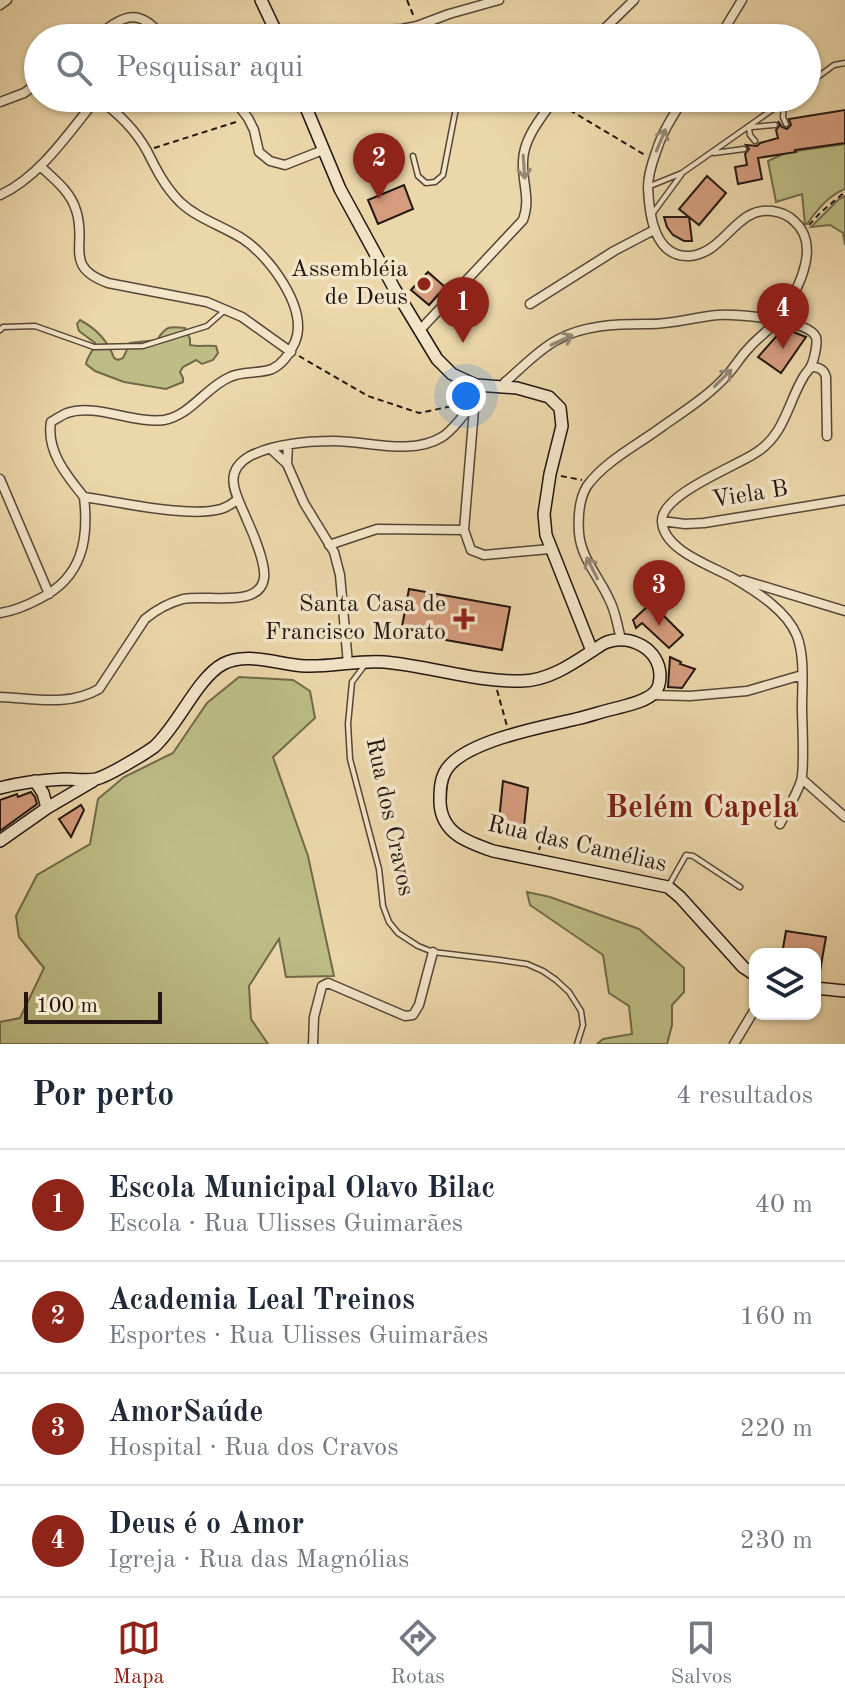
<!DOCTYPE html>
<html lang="pt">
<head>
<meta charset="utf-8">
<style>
	:root { --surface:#fff; --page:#f2f2f3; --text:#1f2937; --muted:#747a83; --line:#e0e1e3; --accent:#8f2418 }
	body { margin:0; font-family:"Old Standard TT",serif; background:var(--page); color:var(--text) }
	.controls { position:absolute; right:24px; bottom:24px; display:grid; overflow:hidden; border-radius:16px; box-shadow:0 2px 6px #0004 }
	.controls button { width:72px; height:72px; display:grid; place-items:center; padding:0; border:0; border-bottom:2px solid var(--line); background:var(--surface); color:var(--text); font:40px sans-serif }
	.scale { position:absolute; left:24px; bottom:20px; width:138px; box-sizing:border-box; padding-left:8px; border:4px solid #231611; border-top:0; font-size:22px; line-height:28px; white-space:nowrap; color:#231611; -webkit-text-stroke:6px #f3e5c8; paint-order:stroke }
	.you { position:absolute; left:466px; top:396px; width:28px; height:28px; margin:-20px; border:6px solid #fff; border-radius:50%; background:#1a73e8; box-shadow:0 0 0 12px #1a73e833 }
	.badge { display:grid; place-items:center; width:52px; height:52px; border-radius:50%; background:var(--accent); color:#fff; font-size:26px; font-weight:700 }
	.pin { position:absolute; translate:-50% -66px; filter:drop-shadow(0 2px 4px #0008) }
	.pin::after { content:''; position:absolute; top:42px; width:28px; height:24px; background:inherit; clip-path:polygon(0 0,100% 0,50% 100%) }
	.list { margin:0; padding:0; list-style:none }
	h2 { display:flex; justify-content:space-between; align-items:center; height:104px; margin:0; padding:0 32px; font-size:34px }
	h2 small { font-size:26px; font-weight:400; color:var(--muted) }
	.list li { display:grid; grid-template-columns:52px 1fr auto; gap:24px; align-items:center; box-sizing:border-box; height:112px; padding:0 32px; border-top:2px solid var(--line) }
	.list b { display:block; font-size:30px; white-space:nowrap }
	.list p { margin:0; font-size:26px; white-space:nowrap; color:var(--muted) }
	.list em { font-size:26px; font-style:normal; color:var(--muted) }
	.icon { flex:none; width:44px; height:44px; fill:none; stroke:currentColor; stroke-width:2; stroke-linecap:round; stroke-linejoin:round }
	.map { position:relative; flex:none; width:845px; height:1044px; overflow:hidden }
	.search { position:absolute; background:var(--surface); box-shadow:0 2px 6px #0004; left:24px; right:24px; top:24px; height:88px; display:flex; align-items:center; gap:20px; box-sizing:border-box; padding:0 28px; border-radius:44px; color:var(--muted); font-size:30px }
	.sheet { height:552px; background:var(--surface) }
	nav { display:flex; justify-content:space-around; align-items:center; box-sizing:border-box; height:112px; border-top:2px solid var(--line); background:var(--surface); font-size:22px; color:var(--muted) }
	nav a { display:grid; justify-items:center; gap:4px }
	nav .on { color:var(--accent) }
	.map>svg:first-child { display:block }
</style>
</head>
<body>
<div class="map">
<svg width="845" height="1044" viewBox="0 0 845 1044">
	<rect width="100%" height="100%" fill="#ecd7aa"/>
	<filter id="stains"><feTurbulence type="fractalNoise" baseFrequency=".0025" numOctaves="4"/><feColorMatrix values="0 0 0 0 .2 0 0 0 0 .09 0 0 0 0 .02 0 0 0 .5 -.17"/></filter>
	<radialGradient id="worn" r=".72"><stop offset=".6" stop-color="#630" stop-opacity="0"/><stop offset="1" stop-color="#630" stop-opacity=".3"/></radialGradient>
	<path fill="#bdbd85" stroke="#706a4b" stroke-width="2" d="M845,144V189C828,196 817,210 807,224H805L802,194L776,202L768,161L783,154V153Z
		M845,196V245L843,233L830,225L811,227L838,200Z
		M80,320C95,328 108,341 114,358L118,360L123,358L130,343L157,340C166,326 169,326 185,328L190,339V345C199,347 207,345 216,346L218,353L213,360L202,364L196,360L183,367L180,372L183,378V382L166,389L124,382L95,371L86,364C87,357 93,352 95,343L79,331L77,324Z
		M239,677L293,680L310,691L315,718L273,757L308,856L334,976L286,977L279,939L249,986L251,1019L268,1044H0V1022L20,1018L44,968L19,937L16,916L37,875L90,844L98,799L124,777L173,753L207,703Z
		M527,892L550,897L639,929L684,968V992L672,1005V1025L667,1044H597L603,1039L632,1034L629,1006L609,993L603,955L530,905Z"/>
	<path fill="#d59c7d" stroke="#231611" stroke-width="2" d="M845,110V143L795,150L796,152L758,158L762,179L738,184L735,167L747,165L745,154L749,149L746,145L757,146L760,143L778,138L776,130L780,125L778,121L782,127L787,129L791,125L789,119Z
		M707,176L726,193L699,225L679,209Z
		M404,185L413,209L378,224L368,200Z
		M664,217H689L692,241H684L673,235L667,227Z
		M428,272L445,287L429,305L411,290Z
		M786,329L806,337L781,373L758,357L781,331Z
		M409,589L510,607L502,650L401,632Z
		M652,602L659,609L658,610L683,635L669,648L642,623L636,628L633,620Z
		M670,657L681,662L680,664L695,669L682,688L668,687Z
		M503,781L528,788L524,826L499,821Z
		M31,792L35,797L37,804L0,831V800L17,794L18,797Z
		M81,805L84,810L71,837L59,819Z
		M786,931L826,937L819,977L815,976V954H782Z"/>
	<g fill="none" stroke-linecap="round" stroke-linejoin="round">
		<g stroke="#554637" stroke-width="7">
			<path id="lane" d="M807,85L834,65L845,63
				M784,104L783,117L786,124
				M751,127L775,125
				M749,128L750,135L755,141
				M714,153L744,149
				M413,156L418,176L426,183L435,182L443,175L457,103L456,98
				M650,186L682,173L789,98
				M653,213L681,175
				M0,330L3,327L35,326L94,347L143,346L207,326L224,311
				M364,666L352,682L348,724L350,759L379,869L383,906L389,922L398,933L418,946L433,952L500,960L527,964L543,971L556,980L569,992L581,1011L583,1025L577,1044
				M669,885L686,855L693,856L740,887"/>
		</g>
		<g stroke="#554637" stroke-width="11">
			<path id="street" d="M0,5L7,0
				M277,33H328L402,29L417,26L449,14L499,0
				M95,38C122,16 139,5 163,38
				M595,38L634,0
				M719,38L742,0
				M228,98L238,105L248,118L254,130L259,152L270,161L285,165L323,150
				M0,102L24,93L38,83
				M40,166C54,179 70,191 76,210C88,245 62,266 108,283L207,302L242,317L291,352
				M0,195C40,177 70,131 97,98
				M530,304L614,251L654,230
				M420,330L523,220C531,199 522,183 523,162C523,138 542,117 555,98
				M811,367C819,367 824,369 826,377L827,436
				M476,385L464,530L471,550L484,555L550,549
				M501,388L505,382C522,368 538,350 557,340C583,325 617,324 646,324C670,325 694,317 718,315C736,314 808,319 816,337C818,343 814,360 811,366C810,369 805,374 804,376C788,402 785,434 757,452C737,466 661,494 662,521C663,551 715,567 735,579C757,592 787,611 797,636C805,657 802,685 802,708C802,725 805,767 801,781C796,796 787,810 780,824
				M271,449L287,464L288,445
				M287,464L304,503L334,552L340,575L348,664
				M0,479L49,594
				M84,497C67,476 46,451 51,422C56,419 62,415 67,413C96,403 133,424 164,420C191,415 206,387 230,377C242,371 259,374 272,369C283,364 290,353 295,342C309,309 269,256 243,239C223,226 198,219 180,202C165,187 156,169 147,151C135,129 117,112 97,98
				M84,497C120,502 187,518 221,509C227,507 232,504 237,500
				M662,521L685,524L704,523L845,500
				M329,545L377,529L464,530
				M743,580L845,611
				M0,613C14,611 28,605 41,598C82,577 89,540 84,497
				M621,639C617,625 616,612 609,599C599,577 581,558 579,533C578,518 579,499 587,486C605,461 639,444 663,426C686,410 711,394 729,373C736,365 741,356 748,349C757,338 770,330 778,319C789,305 801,283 805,265C809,249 807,232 794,221C788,215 780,212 772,211C736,206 725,253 690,256C654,258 649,214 648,187C648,176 652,163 656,152C662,132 673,116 684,98
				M653,695L690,696L747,691L802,675
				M0,697C33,698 68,707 99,689L145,619C156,610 168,603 183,599C206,594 260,609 264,578C266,564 253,533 247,520C238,497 220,473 250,456C274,444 308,441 334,441C368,441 411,456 442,437C455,429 465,412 475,401
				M802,779L845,817
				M313,1044L314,1017L322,986L328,983L405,1016L413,1015L419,1005L433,952
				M734,1044L755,1009"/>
		</g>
		<g stroke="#231611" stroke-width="14">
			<path id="secondary" d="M261,0L279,38
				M302,98L340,189L394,288L437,359L452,374L476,385L517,388L549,397L560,408L562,426L550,474L544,514L546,535L592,651
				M35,781L43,793L47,808
				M0,788C22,782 43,780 65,779C75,779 86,781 96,779C108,776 143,755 154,747C178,726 197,678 223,664C248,651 279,665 306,666C332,667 358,660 384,662C430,666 475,682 521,681C547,681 571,665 592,651C597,648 602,644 607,642C631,634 659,649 660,675C660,681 659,688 655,692C647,701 629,705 617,708C603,711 590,716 576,719C544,727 461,741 445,772C440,781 440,792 440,802C441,833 467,842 493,851L668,887L680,897L743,967L755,975
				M0,841L47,808L93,781
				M815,988L845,991"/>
		</g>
		<path stroke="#231611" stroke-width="2" stroke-dasharray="6 4" stroke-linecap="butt" d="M407,0L414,17
			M561,105L645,155
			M154,148L239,121
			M809,225L821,212L845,192
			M299,356L368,396L419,413L462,404
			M561,476L582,480
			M497,690L507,726
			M539,850L541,843"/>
		<use href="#lane" stroke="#f3e5c8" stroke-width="4"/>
		<use href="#street" stroke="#f3e5c8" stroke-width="8"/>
		<use href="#secondary" stroke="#f3e5c8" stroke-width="11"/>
	</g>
	<defs><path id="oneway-shaft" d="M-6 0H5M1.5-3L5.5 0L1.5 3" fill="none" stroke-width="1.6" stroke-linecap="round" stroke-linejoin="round" transform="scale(2)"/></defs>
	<g stroke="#958876">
		<use href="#oneway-shaft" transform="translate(661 140) rotate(-67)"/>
		<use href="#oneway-shaft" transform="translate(524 167) rotate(86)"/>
		<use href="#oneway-shaft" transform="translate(562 340) rotate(-25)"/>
		<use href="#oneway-shaft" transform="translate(723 378) rotate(-45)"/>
		<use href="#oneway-shaft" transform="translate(592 568) rotate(-117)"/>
	</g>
	<g fill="#8f2418" stroke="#f3e5c8" stroke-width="3">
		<circle cx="424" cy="284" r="8"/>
		<path d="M460 607h8v8h8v8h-8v8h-8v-8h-8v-8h8z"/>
	</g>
	<g text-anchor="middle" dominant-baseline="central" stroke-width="7" stroke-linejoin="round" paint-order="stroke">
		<g font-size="24" fill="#231611" stroke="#f3e5c8" text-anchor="end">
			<text x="408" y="270">Assembléia<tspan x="408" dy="28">de Deus</tspan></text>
			<text x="446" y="605">Santa Casa de<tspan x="446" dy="28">Francisco Morato</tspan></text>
		</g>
		<g font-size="24" fill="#231611" stroke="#f3e5c8">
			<text transform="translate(750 495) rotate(-9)">Viela B</text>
			<text transform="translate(389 817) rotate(78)">Rua dos Cravos</text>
			<text transform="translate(577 845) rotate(13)">Rua das Camélias</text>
		</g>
		<g font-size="32" font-weight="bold" fill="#7a1f14" stroke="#f3e5c8">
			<text x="702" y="809">Belém Capela</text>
		</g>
	</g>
	<rect width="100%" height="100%" filter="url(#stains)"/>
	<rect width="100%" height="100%" fill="url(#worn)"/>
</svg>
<div class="controls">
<button><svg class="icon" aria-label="layers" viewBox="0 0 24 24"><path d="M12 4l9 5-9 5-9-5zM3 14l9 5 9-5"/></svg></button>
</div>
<div class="scale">100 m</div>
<div class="you"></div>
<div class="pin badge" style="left:463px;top:343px">1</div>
<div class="pin badge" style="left:379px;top:199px">2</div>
<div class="pin badge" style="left:659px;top:626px">3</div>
<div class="pin badge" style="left:783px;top:349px">4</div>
<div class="search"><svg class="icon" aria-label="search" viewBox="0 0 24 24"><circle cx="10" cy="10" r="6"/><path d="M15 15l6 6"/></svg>Pesquisar aqui</div>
</div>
<section class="sheet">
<h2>Por perto<small>4 resultados</small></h2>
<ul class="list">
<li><span class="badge">1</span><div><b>Escola Municipal Olavo Bilac</b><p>Escola · Rua Ulisses Guimarães</p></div><em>40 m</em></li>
<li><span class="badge">2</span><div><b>Academia Leal Treinos</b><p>Esportes · Rua Ulisses Guimarães</p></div><em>160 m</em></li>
<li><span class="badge">3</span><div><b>AmorSaúde</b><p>Hospital · Rua dos Cravos</p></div><em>220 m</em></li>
<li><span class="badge">4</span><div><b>Deus é o Amor</b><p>Igreja · Rua das Magnólias</p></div><em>230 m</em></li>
</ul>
</section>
<nav>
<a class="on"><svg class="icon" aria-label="map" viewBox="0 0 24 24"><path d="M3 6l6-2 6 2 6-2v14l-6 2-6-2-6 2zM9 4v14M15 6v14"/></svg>Mapa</a>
<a><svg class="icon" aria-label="directions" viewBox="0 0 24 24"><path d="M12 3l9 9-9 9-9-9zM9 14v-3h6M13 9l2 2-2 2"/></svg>Rotas</a>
<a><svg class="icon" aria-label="saved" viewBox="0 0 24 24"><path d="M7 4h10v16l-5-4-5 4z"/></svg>Salvos</a>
</nav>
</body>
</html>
